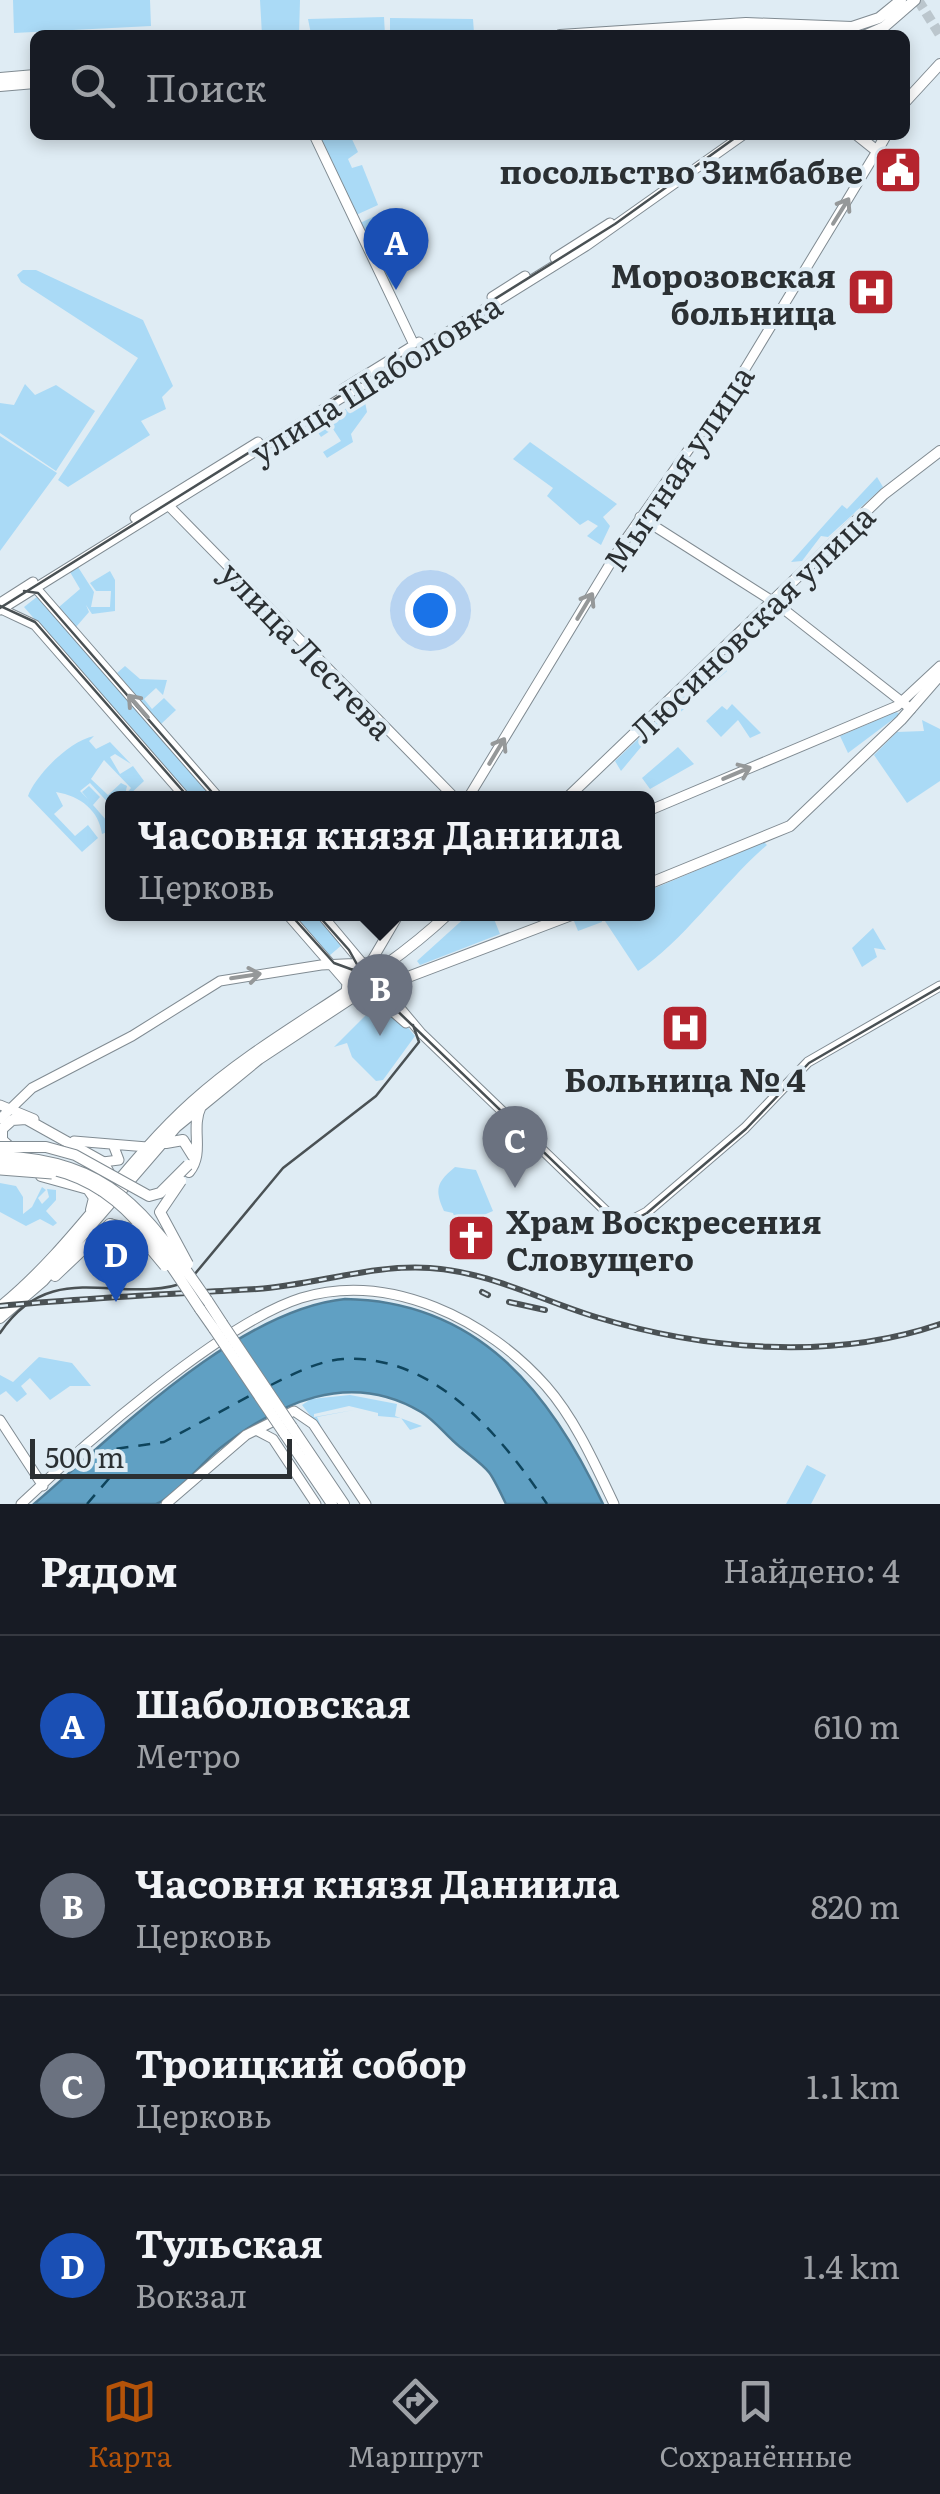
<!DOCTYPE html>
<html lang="ru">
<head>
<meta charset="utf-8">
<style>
	:root { --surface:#171b24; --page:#242831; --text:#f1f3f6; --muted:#9ea1a6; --line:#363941; --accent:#b45309 }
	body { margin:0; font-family:Literata,serif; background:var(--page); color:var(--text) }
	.scale { position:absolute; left:30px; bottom:25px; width:262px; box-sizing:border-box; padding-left:10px; border:5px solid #2b3033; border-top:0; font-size:28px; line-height:35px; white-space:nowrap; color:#2b3033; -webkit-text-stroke:8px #dfecf4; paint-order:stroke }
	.you { position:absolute; left:430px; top:610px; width:35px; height:35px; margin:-25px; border:8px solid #fff; border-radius:50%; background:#1a73e8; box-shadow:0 0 0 15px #1a73e833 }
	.badge { display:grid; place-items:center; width:65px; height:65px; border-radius:50%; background:var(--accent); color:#fff; font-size:32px; font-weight:700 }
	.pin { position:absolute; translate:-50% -82px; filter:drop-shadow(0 2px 5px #0008) }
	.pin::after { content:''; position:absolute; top:52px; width:35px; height:30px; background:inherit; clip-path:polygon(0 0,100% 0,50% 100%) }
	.popup { position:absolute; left:105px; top:791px; width:550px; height:130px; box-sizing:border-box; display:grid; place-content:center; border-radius:15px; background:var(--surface); filter:drop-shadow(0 2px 8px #0005); font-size:32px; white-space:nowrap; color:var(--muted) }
	.popup b { font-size:38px; color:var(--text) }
	.popup::after { content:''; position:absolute; left:50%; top:100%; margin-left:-20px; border:20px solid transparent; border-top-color:var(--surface) }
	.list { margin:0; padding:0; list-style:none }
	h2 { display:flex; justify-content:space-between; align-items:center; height:130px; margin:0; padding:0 40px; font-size:42px }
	h2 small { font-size:32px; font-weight:400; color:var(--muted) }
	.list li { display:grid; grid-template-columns:65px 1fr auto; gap:30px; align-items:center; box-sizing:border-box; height:180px; padding:0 40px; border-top:2px solid var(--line) }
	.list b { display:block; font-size:38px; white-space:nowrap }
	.list p { margin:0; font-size:32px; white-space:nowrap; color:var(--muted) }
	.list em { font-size:32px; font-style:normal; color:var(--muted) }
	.icon { flex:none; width:55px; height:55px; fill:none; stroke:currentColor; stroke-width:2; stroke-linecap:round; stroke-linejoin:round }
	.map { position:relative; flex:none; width:940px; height:1504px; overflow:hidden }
	.search { position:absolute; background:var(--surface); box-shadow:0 5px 15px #0003; left:30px; right:30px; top:30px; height:110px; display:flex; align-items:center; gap:25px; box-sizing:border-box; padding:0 35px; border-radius:15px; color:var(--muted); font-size:38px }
	.sheet { height:850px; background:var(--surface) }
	nav { display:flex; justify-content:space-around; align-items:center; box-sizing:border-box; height:140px; border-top:2px solid var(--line); background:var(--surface); font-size:28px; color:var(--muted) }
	nav a { display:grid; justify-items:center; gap:5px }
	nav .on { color:var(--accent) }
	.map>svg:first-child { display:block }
</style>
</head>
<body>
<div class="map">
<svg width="940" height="1504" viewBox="0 0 940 1504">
	<rect width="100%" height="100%" fill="#dfecf4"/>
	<path fill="#aadaf6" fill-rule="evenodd" d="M13,0H150L151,26L14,33Z
		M260,0H300L299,35H262Z
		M384,17L385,35L311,34L308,19Z
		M390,18L473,19L474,33L390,35Z
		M319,135H350L358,152L348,159L352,168L362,165L378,205L356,215Z
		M375,216L387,239L398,234L408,251L400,260L403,268L397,271L401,281L389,287L360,223Z
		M23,270H36L143,320L173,386L162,397L166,409L141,421L150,435L68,487L58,480L138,358L21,282L17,275Z
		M25,384L35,395L56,385L95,411L56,471L0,433V403L14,405Z
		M364,397L367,412L351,434L353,442L327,458L323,452L341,441L333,429L321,437L315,428Z
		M0,436L57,473L0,551Z
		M530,442L617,504L603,517L610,526L601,545L587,536L598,526L588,520L580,525L547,496L553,488L513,459Z
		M877,477L883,487L828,537L821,536L802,561L791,562L842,505L847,509Z
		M78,567L94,592L91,607H110L111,591H96L90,583L110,571L115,580V611L92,614L86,605L89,612L76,627L59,607L80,589L70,572Z
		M38,596L213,798H191L24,607Z
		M719,662L727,671L641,747L621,771L615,761Z
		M125,666L140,679L167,680L163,695L156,688L144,699L152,709L164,698L176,710L161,724L117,673Z
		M732,704L761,733L750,738L738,720L721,737L706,721L722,706L727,710Z
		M896,712L900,714L848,753L840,736Z
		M922,720L940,729V781L907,803L874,755L897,732L924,731Z
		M94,736L89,741L96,749L110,742L131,764L115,754L110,757L120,774L133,766L144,781L126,798L121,794L112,798V807L90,783L80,791L88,799L82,792L89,786L100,797L93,805L107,821H112V830L102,834C99,811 81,796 56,792L63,806L54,814L75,836L88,825L98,838L82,852L28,796C34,778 68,741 94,736ZM104,760L131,788L125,795L127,786L121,783L108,795L91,779Z
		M678,747L694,764L650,789L642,778Z
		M764,842L767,845C724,882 682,943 638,971L601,915L602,922L578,931L574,921L594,914H648V891Z
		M292,914H315L343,944L329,956Z
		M469,914H492L500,934L420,965L417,961Z
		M873,928L886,950L874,948L877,957L862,967L852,948Z
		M377,1004L397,1014L415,1036L383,1080L376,1081L352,1057L347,1043L334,1047Z
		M455,1167L476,1170L493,1211L458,1226L453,1213L444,1211C434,1189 437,1182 455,1167Z
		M0,1183L16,1186L23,1197V1214L32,1207L42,1187L46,1190L38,1198L42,1204L49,1197L47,1189L56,1190V1200L46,1211L57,1223L53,1226L40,1219L26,1226L0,1212Z
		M39,1357L72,1363L91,1386H70L50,1400L30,1378L21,1386L27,1394L17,1402L6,1391L0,1395V1375L13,1382Z
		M350,1395L397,1404L395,1416L422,1426L410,1430L401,1418L378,1416V1413L349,1406L314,1414V1417L354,1410L317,1417L324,1433L302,1405L311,1399Z
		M807,1465L826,1475L811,1504H786Z"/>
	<path fill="#60a0c3" stroke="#507e98" stroke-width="2.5" d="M345,1299C479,1301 551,1393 603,1504H506C488,1467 492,1473 460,1447C446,1436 436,1421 421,1412C349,1369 278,1403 219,1449C204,1461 171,1500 156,1504C129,1504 64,1504 34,1504C110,1439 236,1310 345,1299Z"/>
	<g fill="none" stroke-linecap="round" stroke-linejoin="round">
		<path stroke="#0e445c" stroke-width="2.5" stroke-dasharray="12 10" stroke-linecap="butt" d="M271,1385C293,1374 318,1361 343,1359C435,1354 501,1436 547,1504
			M87,1504L112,1475L115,1449L164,1442L255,1393"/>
		<path stroke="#bbc6cd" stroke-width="10" stroke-dasharray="10 5" stroke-linecap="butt" d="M918,0L940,35"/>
		<g stroke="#808b92" stroke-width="11">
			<path id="secondary" d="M314,135L416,349
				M555,258L610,223
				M492,297L525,276
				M343,389L419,342
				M168,505L455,798
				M640,517L777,604L911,709
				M135,518L258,442
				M34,586L219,798
				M0,603L33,582
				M1,609L35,625L186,798
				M0,610L586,246L743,135
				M468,798L619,549L745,369L877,151
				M648,811L897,706L940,666
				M287,914L347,983L346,993
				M321,914L421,1033L611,1216L626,1223L647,1212L745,1128L808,1062L940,986
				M368,967L399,914
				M342,968L406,1023
				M0,1105L34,1119
				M0,1119L32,1088L132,1036L220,981L321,965L387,962
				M74,1141L147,1147
				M103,1162L119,1160L114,1147
				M0,1420L43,1486
				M256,1430L273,1439L316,1504
				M21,1504C83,1445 222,1323 301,1298C390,1271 488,1320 546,1386C575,1419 595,1464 614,1504
				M166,1504L246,1435L294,1411L313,1424L366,1504"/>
		</g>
		<g stroke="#808b92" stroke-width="12">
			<path id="primary" d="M560,35L746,23L852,27L879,18L901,0
				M692,35L757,31L825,35
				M866,35L884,27L915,0
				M0,78L35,75
				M0,86L35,83
				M905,102L940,64
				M857,135L877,151
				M877,151L886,135
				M567,798L884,494L940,451
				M648,884L790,826L901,720L940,675
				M166,1143L183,1140L193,1156
				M12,1149L2,1140V1129L12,1120L26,1119L103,1162L113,1180
				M189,1172C205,1152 190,1129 201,1106
				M41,1176L88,1189L94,1198L91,1210
				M55,1276L110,1224
				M207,1300L222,1323
				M0,1307C73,1248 122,1165 192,1102C272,1030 370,988 448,914
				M200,1309L214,1329
				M0,1318L43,1281L176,1127L259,1059L350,999L574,914
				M292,1427L344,1504
				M284,1433L332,1504"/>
		</g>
		<use href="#secondary" stroke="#fff" stroke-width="9"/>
		<use href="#primary" stroke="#fff" stroke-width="10"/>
		<path stroke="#4a5154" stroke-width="2.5" d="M24,591L38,593L217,798
			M0,606L35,622L189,798
			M0,608L615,224L739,135
			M290,914L334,963L356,971L611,1217L626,1224L647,1213L746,1129L809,1063L940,987
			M317,914L349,950L364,977
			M0,1333C53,1254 122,1308 189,1281L283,1168L376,1096L419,1042L413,1025"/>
		<g stroke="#4a5154" stroke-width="6">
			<path id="rail" d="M482,1292L488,1295
				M509,1302L545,1310
				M0,1306C86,1298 171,1294 257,1289C315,1285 372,1264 430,1268C490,1272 540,1300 596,1317C704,1350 832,1361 940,1324"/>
		</g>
		<use href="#rail" stroke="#dfecf4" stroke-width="2.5" stroke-dasharray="8" stroke-linecap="butt"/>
		<g stroke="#808b92" stroke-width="11" stroke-linecap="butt">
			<path id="secondary-bridge" d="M0,1170L52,1174"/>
		</g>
		<g stroke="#808b92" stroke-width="12" stroke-linecap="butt">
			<path id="primary-bridge" d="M0,1147H46L75,1155L149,1196L160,1193L188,1165
				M0,1156C113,1161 147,1214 207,1300
				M0,1163C111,1165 144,1225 200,1309
				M181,1181L160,1212L188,1264
				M110,1224L135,1230L165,1266
				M222,1323L292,1427
				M214,1329L284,1433"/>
		</g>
		<use href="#secondary-bridge" stroke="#fff" stroke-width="9"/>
		<use href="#primary-bridge" stroke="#fff" stroke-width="10"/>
	</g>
	<defs><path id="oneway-shaft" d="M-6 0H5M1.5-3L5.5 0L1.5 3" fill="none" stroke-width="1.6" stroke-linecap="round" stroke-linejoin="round" transform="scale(2.5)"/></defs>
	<g stroke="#959899">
		<use href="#oneway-shaft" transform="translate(841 211) rotate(-58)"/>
		<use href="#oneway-shaft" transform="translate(585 606) rotate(-59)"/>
		<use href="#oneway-shaft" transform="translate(138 706) rotate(-131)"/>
		<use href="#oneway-shaft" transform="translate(497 751) rotate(-59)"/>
		<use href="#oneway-shaft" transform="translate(737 773) rotate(-23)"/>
		<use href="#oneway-shaft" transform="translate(246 976) rotate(-9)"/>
	</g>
	<defs>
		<g id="civic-square" transform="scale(2.5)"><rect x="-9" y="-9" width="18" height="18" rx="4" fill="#b5242d" stroke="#dfecf4"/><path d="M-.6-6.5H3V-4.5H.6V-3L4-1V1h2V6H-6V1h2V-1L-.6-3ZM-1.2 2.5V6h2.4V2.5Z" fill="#fff"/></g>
		<g id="hospital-square" transform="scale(2.5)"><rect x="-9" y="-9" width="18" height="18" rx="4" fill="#b5242d" stroke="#dfecf4"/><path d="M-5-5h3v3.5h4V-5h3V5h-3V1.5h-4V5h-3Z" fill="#fff"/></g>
		<g id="church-square" transform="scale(2.5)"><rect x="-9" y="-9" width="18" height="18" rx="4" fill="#b5242d" stroke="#dfecf4"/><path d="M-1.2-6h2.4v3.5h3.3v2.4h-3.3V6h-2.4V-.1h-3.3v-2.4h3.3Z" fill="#fff"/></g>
	</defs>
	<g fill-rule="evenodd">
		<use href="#civic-square" x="898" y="170"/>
		<use href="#hospital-square" x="871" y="292"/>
		<use href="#hospital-square" x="685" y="1028"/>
		<use href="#church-square" x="471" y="1238"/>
	</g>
	<g text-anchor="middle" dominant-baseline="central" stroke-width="8" stroke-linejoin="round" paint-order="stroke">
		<g font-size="32" font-weight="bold" fill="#2b3033" stroke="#dfecf4" text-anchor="end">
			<text x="863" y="170">посольство Зимбабве</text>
			<text x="836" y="274">Морозовская<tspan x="836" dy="37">больница</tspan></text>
			<text x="685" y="1078" text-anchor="middle">Больница № 4</text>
			<text x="506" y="1220" text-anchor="start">Храм Воскресения<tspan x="506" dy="37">Словущего</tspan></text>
		</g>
		<g font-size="32" fill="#2b3033" stroke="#dfecf4">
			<text transform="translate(375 377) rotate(-32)">улица Шаболовка</text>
			<text transform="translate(677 467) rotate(-56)">Мытная улица</text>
			<text transform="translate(751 622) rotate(-44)">Люсиновская улица</text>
			<text transform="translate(308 649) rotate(46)">улица Лестева</text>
		</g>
	</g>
</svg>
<div class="scale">500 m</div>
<div class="you"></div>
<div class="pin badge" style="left:396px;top:290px;background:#1a4fb4">A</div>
<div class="pin badge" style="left:380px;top:1036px;background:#6b7280">B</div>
<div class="popup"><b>Часовня князя Даниила</b>Церковь</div>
<div class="pin badge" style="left:515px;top:1188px;background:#6b7280">C</div>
<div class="pin badge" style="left:116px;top:1302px;background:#1a4fb4">D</div>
<div class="search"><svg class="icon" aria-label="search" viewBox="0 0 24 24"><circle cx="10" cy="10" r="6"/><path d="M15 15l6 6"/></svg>Поиск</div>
</div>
<section class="sheet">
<h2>Рядом<small>Найдено: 4</small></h2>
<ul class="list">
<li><span class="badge" style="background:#1a4fb4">A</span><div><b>Шаболовская</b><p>Метро</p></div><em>610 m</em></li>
<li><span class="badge" style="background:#6b7280">B</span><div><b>Часовня князя Даниила</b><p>Церковь</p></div><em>820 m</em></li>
<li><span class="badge" style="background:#6b7280">C</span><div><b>Троицкий собор</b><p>Церковь</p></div><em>1.1 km</em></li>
<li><span class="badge" style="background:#1a4fb4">D</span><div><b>Тульская</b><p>Вокзал</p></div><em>1.4 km</em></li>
</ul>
</section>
<nav>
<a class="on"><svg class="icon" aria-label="map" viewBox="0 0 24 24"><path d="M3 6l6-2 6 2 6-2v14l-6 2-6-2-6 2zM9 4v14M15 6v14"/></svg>Карта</a>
<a><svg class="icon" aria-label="directions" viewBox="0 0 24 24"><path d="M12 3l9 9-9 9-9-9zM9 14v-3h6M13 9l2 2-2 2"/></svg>Маршрут</a>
<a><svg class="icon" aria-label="saved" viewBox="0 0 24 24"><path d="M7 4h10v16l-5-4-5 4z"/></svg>Сохранённые</a>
</nav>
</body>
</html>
